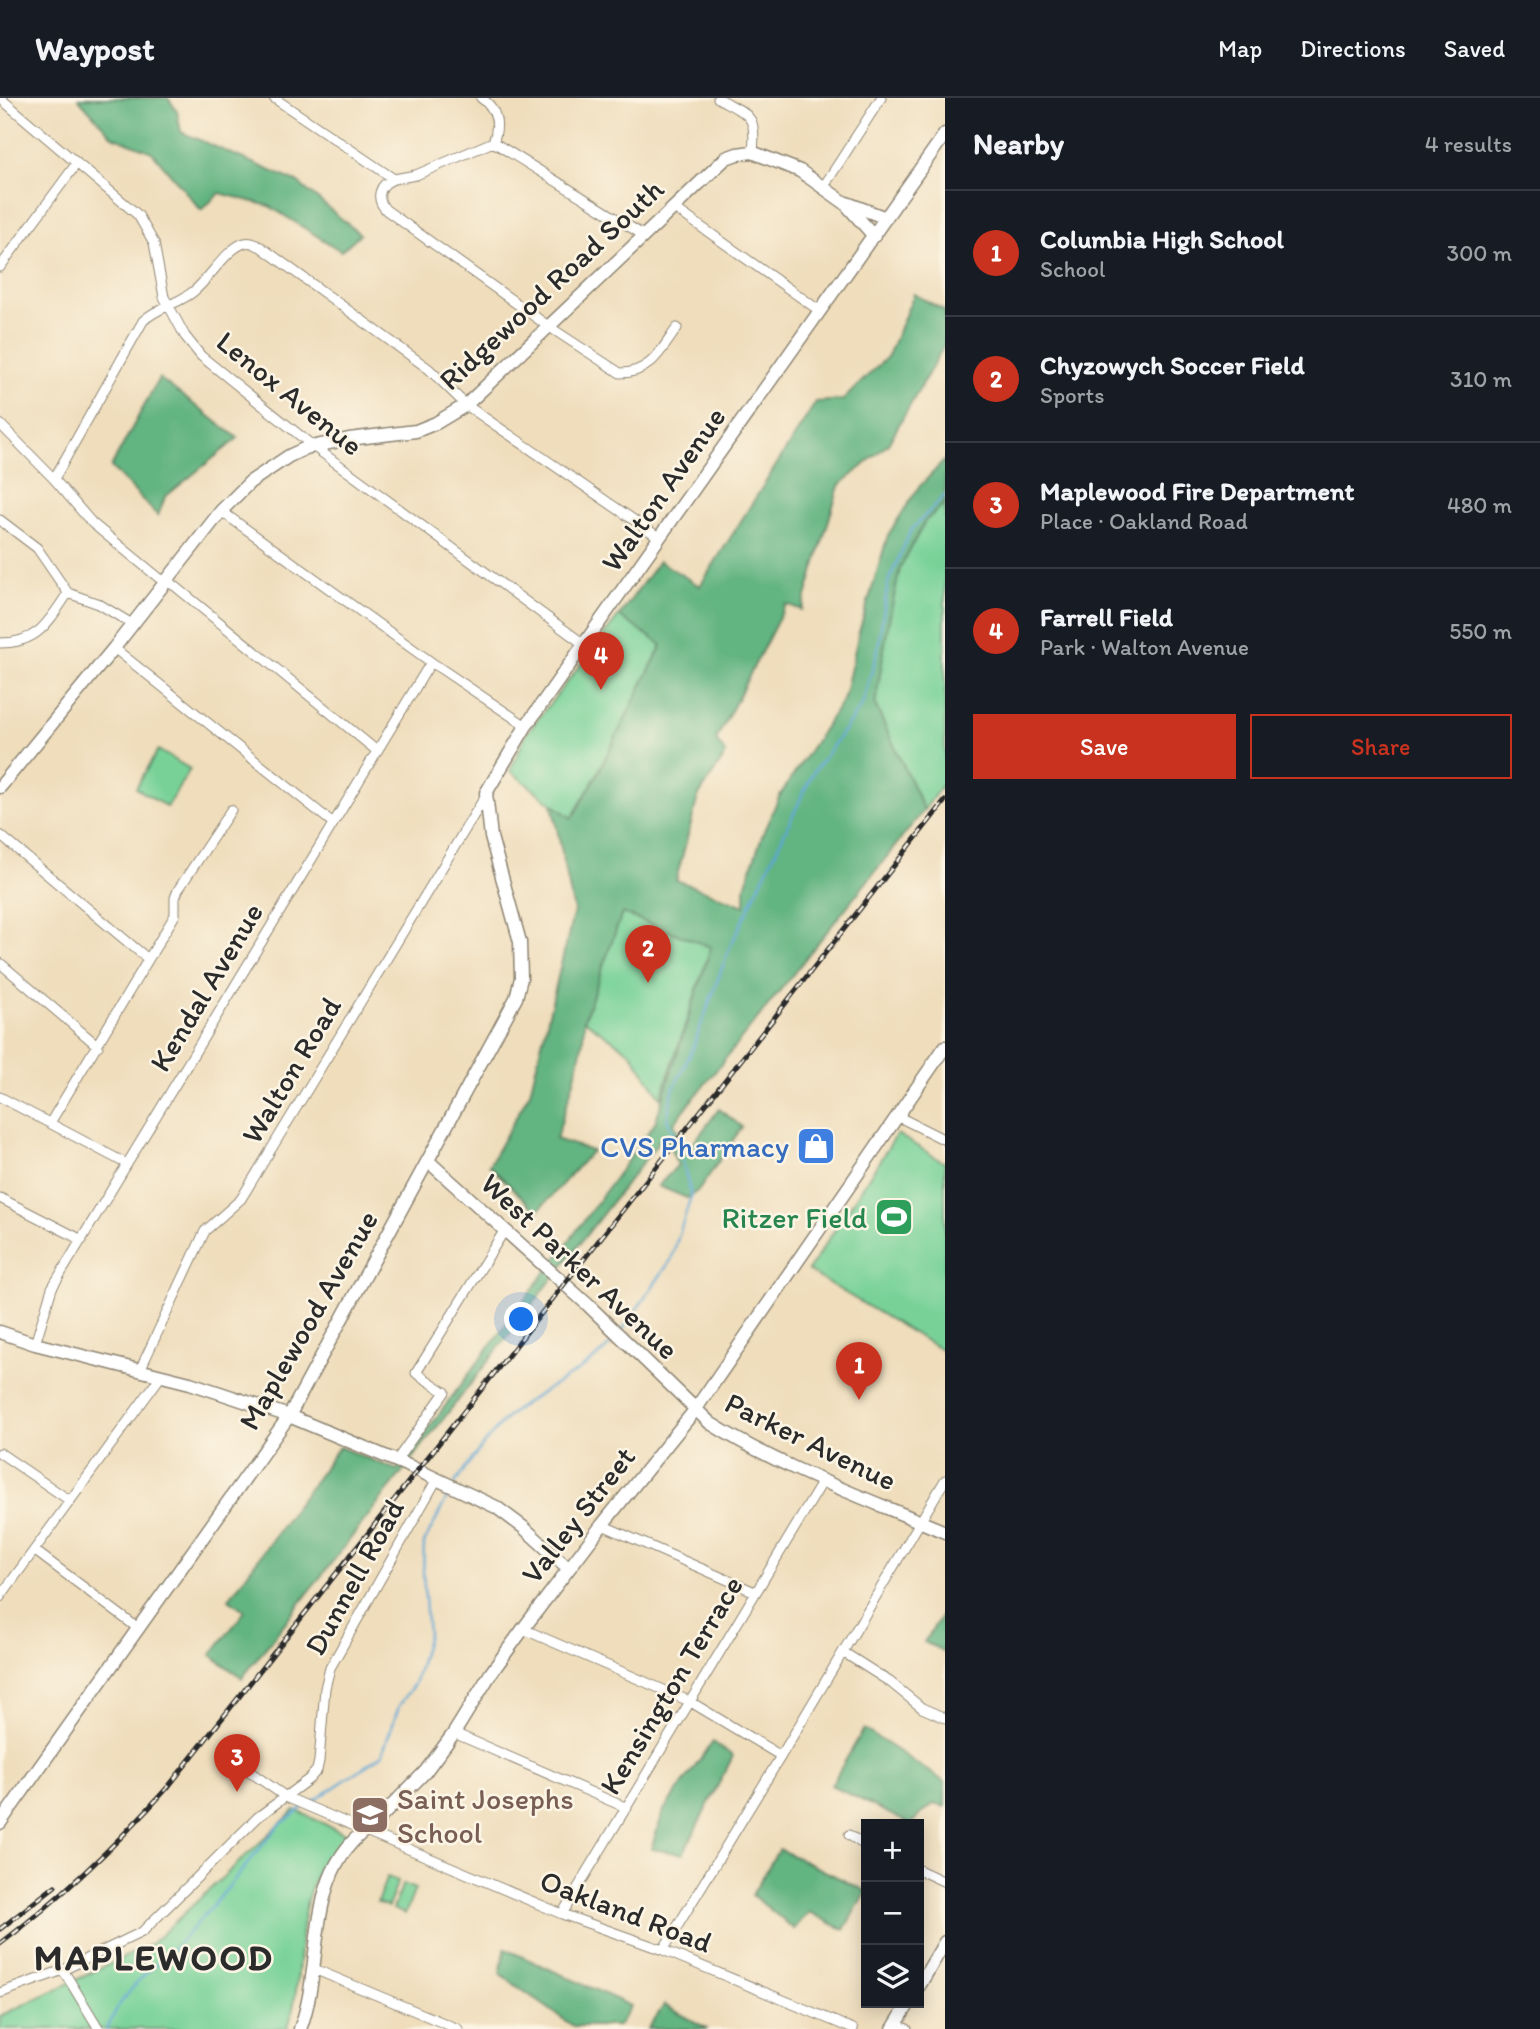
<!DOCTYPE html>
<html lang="en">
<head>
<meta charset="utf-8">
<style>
	:root { --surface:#171b24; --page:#242831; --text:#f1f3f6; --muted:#9ea1a6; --line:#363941; --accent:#c8321e }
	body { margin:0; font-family:Itim,sans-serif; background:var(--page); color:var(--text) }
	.controls { position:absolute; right:21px; bottom:21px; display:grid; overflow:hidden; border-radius:0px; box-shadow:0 4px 18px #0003 }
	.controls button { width:63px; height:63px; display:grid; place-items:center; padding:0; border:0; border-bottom:2px solid var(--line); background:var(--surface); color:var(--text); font:35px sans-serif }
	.you { position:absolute; left:522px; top:1222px; width:24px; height:24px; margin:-18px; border:5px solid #fff; border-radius:50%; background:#1a73e8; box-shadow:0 0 0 10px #1a73e833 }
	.badge { display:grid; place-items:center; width:46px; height:46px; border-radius:50%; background:var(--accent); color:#fff; font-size:23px; font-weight:700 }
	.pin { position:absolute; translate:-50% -58px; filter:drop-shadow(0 2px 4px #0008) }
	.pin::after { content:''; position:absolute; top:37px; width:24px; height:21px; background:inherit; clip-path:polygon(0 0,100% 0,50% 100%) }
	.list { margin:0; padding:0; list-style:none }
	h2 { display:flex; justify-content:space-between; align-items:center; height:91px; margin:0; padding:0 28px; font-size:30px }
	h2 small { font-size:23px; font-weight:400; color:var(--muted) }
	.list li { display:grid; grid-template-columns:46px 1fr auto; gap:21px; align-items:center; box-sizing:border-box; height:126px; padding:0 28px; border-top:2px solid var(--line) }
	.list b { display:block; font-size:26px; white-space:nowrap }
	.list p { margin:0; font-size:23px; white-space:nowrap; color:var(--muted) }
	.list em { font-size:23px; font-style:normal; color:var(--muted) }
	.actions { display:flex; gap:14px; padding:21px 28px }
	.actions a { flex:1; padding:16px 0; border:2px solid var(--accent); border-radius:0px; text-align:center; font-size:24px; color:var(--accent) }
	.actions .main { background:var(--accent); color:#fff }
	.icon { flex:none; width:38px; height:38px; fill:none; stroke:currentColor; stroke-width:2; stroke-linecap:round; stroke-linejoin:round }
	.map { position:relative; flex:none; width:945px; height:1931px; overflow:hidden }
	header { display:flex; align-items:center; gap:42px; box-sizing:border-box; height:98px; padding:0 35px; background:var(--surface); border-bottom:2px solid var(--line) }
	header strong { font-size:33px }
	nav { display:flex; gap:38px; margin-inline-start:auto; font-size:24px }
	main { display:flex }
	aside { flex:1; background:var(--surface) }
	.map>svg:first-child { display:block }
</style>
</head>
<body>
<header>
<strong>Waypost</strong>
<nav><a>Map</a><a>Directions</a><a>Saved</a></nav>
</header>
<main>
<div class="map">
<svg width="945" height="1931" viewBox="0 0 945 1931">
	<rect width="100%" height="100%" fill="#fcf5e5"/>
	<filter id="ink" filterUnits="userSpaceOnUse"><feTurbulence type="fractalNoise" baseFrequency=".0143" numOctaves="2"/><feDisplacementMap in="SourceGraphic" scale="14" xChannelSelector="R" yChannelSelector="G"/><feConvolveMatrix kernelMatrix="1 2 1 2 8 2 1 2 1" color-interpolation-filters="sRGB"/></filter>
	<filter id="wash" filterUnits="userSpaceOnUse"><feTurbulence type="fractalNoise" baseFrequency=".00686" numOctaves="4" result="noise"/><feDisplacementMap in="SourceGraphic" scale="28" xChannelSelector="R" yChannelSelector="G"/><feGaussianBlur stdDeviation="1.57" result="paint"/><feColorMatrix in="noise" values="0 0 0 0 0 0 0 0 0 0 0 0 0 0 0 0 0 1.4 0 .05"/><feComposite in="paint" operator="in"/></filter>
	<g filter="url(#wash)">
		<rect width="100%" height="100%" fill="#efddbb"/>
		<path fill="#78d298" stroke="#527e62" stroke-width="2" d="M945,405V683L924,712L875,607L888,526L900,470L925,423Z
			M619,518L662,547L597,677L572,721L510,673L526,636Z
			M158,652L190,671L167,709L136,690Z
			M622,815L711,849L661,1000L631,955L584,922Z
			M897,1036L945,1065V1254L808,1173Z
			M295,1712L348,1737C339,1748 327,1759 320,1771C292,1817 306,1881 287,1931H0V1918L150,1847Z
			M387,1779L398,1783L388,1809L377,1804Z
			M403,1786L415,1791L405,1816L393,1811Z"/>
		<path fill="#62b480" stroke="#467056" stroke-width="2" d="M78,0H168L177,13L181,34L297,84L360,136L341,153L269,108L220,95L201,112L152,54L112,38Z
			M914,196L945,213V246L888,346L839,388L802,512L786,506L716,642L726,656L698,699L676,782L745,808V789L763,735L779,699L844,600L859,534L888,437L919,389L945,362V405L925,423L900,470L888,526L875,607L924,712L674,1025L686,1055L719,1011L742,1029L699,1092L687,1100L658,1088L678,1067L664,1037L242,1580L211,1557L245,1513L229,1501L339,1349L397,1372L566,1147L655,1025L711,849L622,815L584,922L583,943L575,979L556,1041L592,1053L537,1114L489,1067L530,994L574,813L552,706L572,720L597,677L662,547L619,518L659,463L700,488L816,304L843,302L888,258Z
			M159,280L238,340L165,399L158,418L111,369Z
			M945,1512V1554L924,1544Z
			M864,1631L945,1684V1709L933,1706L910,1726L831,1687Z
			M713,1644L733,1658L683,1756L651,1751L664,1712Z
			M779,1751L866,1793L844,1832L809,1814L794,1831L752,1797Z
			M505,1851L631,1908L618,1928H573L500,1876Z
			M664,1907L708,1931H648Z"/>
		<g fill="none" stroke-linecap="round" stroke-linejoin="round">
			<path stroke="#5ca6d3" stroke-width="2.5" d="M621,1234L671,1162L691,1098L682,1060L667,1020L673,992L692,952L729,851L813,675L862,607L877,555L888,485L911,432L945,397
				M455,1385C469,1365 498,1325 517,1311C550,1286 591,1272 617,1239
				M308,1707L382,1657L399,1608L415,1584L428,1536L423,1476L424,1445L450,1394
				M107,1931L120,1904L145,1876L167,1858L217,1803L279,1727L303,1710"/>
		</g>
	</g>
	<g filter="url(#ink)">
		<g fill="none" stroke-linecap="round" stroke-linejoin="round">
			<g stroke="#8d8473" stroke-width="11">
				<path id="street" d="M0,0L138,117L154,145L164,199L185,238L201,258L313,348L585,547
					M274,0L394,81L416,77L493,44L643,137
					M481,0C497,10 500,27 493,44
					M718,0C749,18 757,15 753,54
					M394,81C379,86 375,100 386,112L548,228L620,275C651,275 661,252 677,230
					M824,88L881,0
					M673,109L820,213
					M0,169L77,65
					M0,326L54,381L92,425L159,480L175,488L377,653
					M54,381L143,223C157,209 179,206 194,193C208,182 229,148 245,145C251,143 256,147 261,149L429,271L466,307L660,440
					M221,413L431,564L526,628
					M0,422L37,450L68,495L99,506L132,526
					M0,545C39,545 49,523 68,495
					M114,550L333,725
					M0,737L148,861
					M0,865L98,948
					M0,999L127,1066
					M897,1018L945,1042
					M50,1025L175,817V800L178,792L231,712
					M0,1100L82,1142
					M35,1246L52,1190L431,564
					M140,1272L205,1133L241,1101L486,697
					M0,1355L69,1402
					M396,1363L445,1294L416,1275L504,1133
					M602,1427L755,1494
					M34,1452L139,1531
					M0,1499L161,1278
					M523,1531L689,1603L781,1658
					M843,1554L890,1584L922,1610L945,1620
					M454,1635L627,1710
					M233,1662L286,1699L354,1728L562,1816L663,1852L853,1931
					M849,1737L866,1748
					M919,1772L945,1784
					M562,1816L823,1383
					M663,1852L781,1658L945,1382
					M314,1871L458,1931
					M63,1872L99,1931
					M0,1895L63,1872L142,1834L258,1719L309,1681L317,1672L319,1663L325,1590L330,1570L437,1381
					M896,1926L907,1931"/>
			</g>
			<g stroke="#8d8473" stroke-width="15">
				<path id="secondary" d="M847,105L886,120
					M0,689L114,550L221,413L250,384L289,358L306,350L349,341L416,333L436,325L466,307L726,60L737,56L752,54L800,73L845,105L874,138
					M428,1063L588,1207L710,1325C781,1370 868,1401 945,1434
					M0,1234L35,1246L190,1285L289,1318L411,1369L496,1409L523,1429L568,1470
					M0,1725L289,1318L516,900L521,880L520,844L491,739L486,695L526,628L945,36
					M919,1888L945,1844
					M300,1931C326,1863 302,1771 374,1726L425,1674L454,1635L491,1575L523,1531L602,1427L695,1312L945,949
					M893,1931L909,1905"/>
			</g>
			<use href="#street" stroke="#fff" stroke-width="9"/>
			<use href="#secondary" stroke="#fff" stroke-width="12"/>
			<g stroke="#2b2b2b" stroke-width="5">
				<path id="rail" d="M0,1831L55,1788
					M0,1846C61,1800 117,1746 168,1689L945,703"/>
			</g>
			<use href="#rail" stroke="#fcf5e5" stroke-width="2.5" stroke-dasharray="8" stroke-linecap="butt"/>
		</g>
	</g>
	<defs>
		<g id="shop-square" transform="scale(2.0125)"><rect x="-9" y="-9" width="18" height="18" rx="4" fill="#3f7fe0" stroke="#fcf5e5"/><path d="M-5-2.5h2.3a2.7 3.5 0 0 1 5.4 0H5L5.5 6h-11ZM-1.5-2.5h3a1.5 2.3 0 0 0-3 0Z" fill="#fff"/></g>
		<g id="stadium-square" transform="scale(2.0125)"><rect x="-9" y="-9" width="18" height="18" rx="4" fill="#2e9e5b" stroke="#fcf5e5"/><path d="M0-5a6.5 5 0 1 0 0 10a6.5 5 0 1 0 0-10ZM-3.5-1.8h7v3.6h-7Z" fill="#fff"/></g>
		<g id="school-square" transform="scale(2.0125)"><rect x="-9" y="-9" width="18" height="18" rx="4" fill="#8d6e63" stroke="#fcf5e5"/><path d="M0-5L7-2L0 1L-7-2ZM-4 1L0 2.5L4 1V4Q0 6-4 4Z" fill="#fff"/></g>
	</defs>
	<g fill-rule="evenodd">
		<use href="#shop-square" x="816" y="1048"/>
		<use href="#stadium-square" x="894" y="1119"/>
		<use href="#school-square" x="370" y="1717"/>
	</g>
	<g text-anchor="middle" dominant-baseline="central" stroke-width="5" stroke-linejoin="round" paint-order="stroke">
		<g font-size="30" fill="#2b2b2b" stroke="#fcf5e5">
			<text transform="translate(551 186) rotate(-43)">Ridgewood Road South</text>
			<text transform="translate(290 295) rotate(39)">Lenox Avenue</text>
			<text transform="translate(663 391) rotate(-55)">Walton Avenue</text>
			<text transform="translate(206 889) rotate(-59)">Kendal Avenue</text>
			<text transform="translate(291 972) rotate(-59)">Walton Road</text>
			<text transform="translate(580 1168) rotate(43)">West Parker Avenue</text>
			<text transform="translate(308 1222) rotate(-60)">Maplewood Avenue</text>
			<text transform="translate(811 1343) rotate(26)">Parker Avenue</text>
			<text transform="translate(578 1417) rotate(-52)">Valley Street</text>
			<text transform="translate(354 1479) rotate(-61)">Dunnell Road</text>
			<text transform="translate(671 1587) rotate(-59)">Kensington Terrace</text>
			<text transform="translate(626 1813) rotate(21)">Oakland Road</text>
		</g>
		<g font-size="30" fill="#366cbe" stroke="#fcf5e5" text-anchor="end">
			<text x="789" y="1048">CVS Pharmacy</text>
		</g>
		<g font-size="30" fill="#27864d" stroke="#fcf5e5" text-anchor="end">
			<text x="867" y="1119">Ritzer Field</text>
		</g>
		<g font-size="30" fill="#785e54" stroke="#fcf5e5" text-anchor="start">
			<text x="397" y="1700">Saint Josephs<tspan x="397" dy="34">School</tspan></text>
		</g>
		<g font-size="37" font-weight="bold" letter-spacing="2" fill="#2b2b2b" stroke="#fcf5e5">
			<text x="154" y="1859">MAPLEWOOD</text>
		</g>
	</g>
</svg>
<div class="controls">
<button>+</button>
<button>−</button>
<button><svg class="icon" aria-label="layers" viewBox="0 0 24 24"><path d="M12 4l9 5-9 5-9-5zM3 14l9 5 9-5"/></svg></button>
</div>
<div class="you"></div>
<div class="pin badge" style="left:859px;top:1302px">1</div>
<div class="pin badge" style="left:648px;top:885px">2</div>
<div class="pin badge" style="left:237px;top:1694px">3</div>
<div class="pin badge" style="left:601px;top:592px">4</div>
</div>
<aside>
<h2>Nearby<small>4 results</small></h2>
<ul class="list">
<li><span class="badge">1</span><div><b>Columbia High School</b><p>School</p></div><em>300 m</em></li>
<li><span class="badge">2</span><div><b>Chyzowych Soccer Field</b><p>Sports</p></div><em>310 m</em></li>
<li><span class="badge">3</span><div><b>Maplewood Fire Department</b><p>Place · Oakland Road</p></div><em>480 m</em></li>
<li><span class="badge">4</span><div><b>Farrell Field</b><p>Park · Walton Avenue</p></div><em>550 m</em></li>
</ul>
<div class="actions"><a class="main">Save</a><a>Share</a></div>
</aside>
</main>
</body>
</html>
